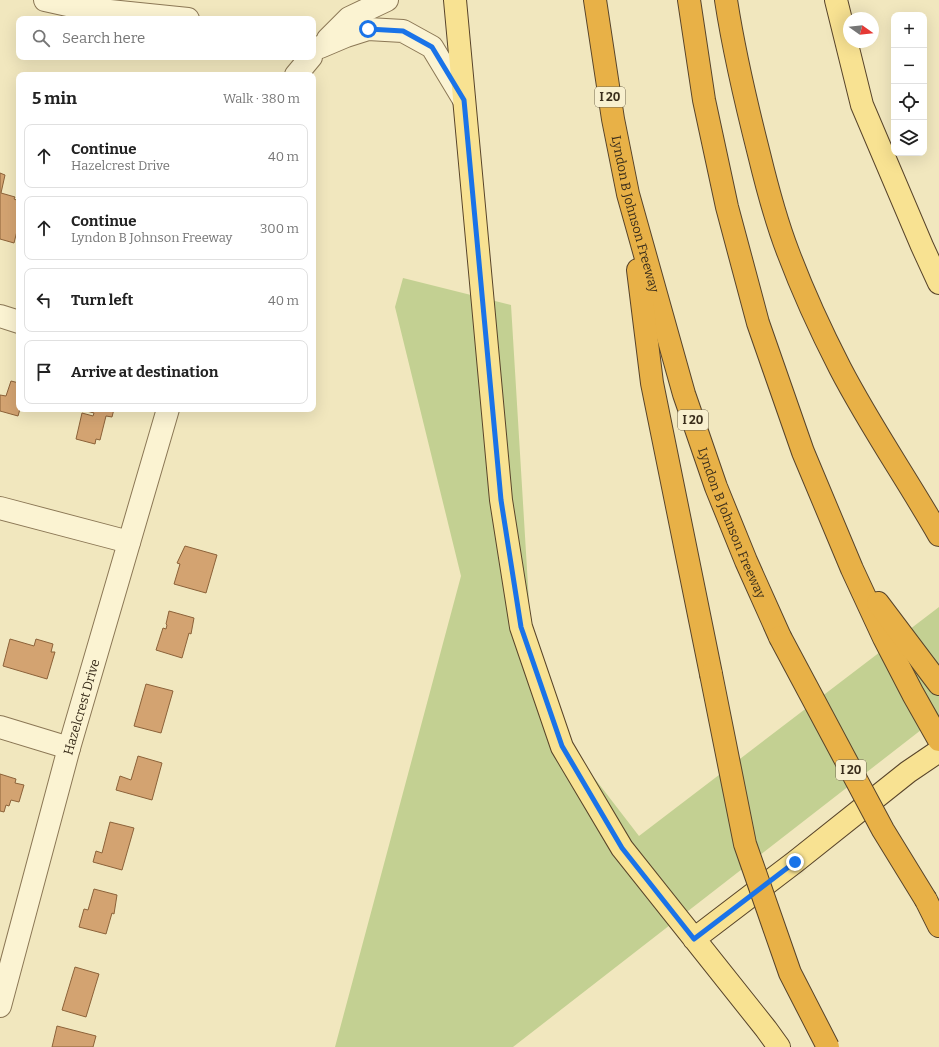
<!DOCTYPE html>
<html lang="en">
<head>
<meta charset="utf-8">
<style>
	:root { --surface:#fff; --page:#f6f6f6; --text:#222; --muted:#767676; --line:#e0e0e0 }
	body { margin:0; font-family:Bitter,serif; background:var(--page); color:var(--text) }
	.controls { position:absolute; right:12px; top:12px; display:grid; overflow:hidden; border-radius:8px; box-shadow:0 4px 16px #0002 }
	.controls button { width:36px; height:36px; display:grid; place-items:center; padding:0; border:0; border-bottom:1px solid var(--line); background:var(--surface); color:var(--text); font:20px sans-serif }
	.compass { position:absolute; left:843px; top:12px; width:36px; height:36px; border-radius:50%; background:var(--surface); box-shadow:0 4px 16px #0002; rotate:105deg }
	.stop { position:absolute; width:12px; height:12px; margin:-9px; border:3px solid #1a73e8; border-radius:50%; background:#fff }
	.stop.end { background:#1a73e8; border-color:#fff; box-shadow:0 1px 4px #0008 }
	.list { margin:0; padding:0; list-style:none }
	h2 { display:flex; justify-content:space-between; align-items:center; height:52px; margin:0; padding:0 16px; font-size:17px }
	h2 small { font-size:13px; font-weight:400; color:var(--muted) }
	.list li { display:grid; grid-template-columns:26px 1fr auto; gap:12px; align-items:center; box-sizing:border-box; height:64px; margin:0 8px 8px; padding:0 8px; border:1px solid var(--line); border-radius:8px }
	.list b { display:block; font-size:15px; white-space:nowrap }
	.list p { margin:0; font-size:13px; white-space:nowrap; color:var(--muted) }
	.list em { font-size:13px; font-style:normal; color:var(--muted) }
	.icon { flex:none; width:22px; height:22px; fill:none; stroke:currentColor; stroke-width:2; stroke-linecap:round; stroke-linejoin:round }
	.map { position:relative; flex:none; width:939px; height:1047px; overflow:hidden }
	.search { position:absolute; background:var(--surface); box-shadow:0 4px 16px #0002; left:16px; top:16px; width:300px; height:44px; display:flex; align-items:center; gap:10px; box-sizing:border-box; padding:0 14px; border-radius:8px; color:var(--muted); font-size:15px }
	.panel { position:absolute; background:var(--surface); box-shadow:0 4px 16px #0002; left:16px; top:72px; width:300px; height:340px; border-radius:8px }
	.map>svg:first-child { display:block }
</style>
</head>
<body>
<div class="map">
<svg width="939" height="1047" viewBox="0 0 939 1047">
	<rect width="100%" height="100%" fill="#f1e7be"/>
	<path fill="#c3d092" d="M403,278L511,305L535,701L639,836L939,607V716L513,1047H335L461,576L395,307Z"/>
	<path fill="#d3a371" stroke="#8c6239" d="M0,173L5,175L1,193L15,197L14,199L19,201V223L14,243L0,239Z
		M11,381L19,383L20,409L18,416L0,411V395L6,396Z
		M79,409H114L112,417L106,416L100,440L96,439L95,444L76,439L82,413L93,416L94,413Z
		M185,546L217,555L206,593L174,584L180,564L177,563Z
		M169,611L194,618L191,634L189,633L182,658L156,650L163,628L166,629L167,625L166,624Z
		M10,639L34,646L36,639L53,644L51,652H55L47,679L3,666Z
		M146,684L173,691L161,733L134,726Z
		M138,756L162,763L152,800L116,790L120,776L131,780Z
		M0,774L16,779L15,783L24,785L19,802L11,800L9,806L6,805L4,812L0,811Z
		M110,822L134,828L122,870L93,862L96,851L102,853Z
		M94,889L117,895L114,914L112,913L106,934L79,927L84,909L88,910Z
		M75,967L99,974L86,1017L62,1010Z
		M57,1026L96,1036L93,1047H52Z"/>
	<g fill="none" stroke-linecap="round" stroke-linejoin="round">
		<g stroke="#8b7755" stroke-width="24">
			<g id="minor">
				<path d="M45,0L81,8L188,19"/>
				<path d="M328,39L349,18L387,0"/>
				<path d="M320,47L346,36L368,29L403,31L432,47L464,100"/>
				<path d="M296,75L311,57"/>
				<path d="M0,316L19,322"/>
				<path d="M0,508L129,542"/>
				<path d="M0,727L69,748"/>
				<path id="s1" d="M0,1006L69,748L168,409"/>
			</g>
		</g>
		<g stroke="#58442a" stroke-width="24">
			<path id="major" d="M455,0L501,500L521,627L562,747L622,848L766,1029L779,1047
				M836,0L862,105L922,246L939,283
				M694,939L795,862L908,772L939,751"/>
		</g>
		<g stroke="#58442a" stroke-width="24">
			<g id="highway">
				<path id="s2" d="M595,0L613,119L628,194L684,394L716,487L746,561L780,637"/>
				<path d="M689,0L704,100L727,207L758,323L803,452L852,569L884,638L913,694L939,740"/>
				<path d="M726,0C734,52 746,103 759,154C767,187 776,221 788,252C803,292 821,331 840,368C870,426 907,479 939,535"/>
				<path d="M638,270L652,383L711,674"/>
				<path d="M878,603L939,684"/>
				<path d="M926,900L939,926"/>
			</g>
		</g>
		<use href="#minor" stroke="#fbf3d2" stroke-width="22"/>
		<use href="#major" stroke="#f8e292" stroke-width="22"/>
		<use href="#highway" stroke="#e8b147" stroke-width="22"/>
		<g stroke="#58442a" stroke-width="24" stroke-linecap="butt">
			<path id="highway-bridge" d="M780,637L883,830L926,900
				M711,674L745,844L790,973L828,1047"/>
		</g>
		<use href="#highway-bridge" stroke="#e8b147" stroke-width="22"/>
	</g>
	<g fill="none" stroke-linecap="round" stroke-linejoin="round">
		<path stroke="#1a73e8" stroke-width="5" d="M368,29L403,31L432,47L464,100L501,500L521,627L562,746L622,848L694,939L795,862"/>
	</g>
	<g text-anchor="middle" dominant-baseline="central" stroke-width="3" stroke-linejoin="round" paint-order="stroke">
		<g fill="#f8f0cf" stroke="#726851" stroke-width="1">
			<rect x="595" y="87" width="30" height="20" rx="3"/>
			<rect x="678" y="410" width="30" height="20" rx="3"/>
			<rect x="836" y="760" width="30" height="20" rx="3"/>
		</g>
		<g font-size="12" font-weight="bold" fill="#392d1b">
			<text x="610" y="97">I 20</text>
			<text x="693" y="420">I 20</text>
			<text x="851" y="770">I 20</text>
		</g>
		<g font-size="13" fill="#392d1b" stroke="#f8f0cf">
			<text stroke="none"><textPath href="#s2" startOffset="218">Lyndon B Johnson Freeway</textPath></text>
			<text stroke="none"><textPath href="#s2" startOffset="542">Lyndon B Johnson Freeway</textPath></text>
			<text stroke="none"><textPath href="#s1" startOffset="310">Hazelcrest Drive</textPath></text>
		</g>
	</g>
</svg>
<div class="controls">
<button>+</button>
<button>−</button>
<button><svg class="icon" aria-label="locate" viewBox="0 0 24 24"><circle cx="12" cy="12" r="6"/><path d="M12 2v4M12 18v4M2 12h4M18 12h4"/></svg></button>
<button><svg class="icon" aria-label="layers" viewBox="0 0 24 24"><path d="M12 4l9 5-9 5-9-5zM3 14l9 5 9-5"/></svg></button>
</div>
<svg class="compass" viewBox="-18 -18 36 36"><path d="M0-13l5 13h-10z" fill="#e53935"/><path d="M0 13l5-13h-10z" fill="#767676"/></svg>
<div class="stop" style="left:368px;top:29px"></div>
<div class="stop end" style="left:795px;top:862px"></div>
<div class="search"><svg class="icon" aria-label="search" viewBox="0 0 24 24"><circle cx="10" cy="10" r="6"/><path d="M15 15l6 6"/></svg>Search here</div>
<section class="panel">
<h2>5 min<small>Walk · 380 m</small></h2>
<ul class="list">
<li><svg class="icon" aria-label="ahead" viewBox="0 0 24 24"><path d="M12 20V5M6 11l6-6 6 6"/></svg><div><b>Continue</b><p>Hazelcrest Drive</p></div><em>40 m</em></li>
<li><svg class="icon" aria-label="ahead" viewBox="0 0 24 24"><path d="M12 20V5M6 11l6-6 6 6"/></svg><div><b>Continue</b><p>Lyndon B Johnson Freeway</p></div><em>300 m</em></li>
<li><svg class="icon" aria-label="left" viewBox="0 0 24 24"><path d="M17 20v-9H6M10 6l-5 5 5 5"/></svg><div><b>Turn left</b></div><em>40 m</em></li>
<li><svg class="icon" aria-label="arrive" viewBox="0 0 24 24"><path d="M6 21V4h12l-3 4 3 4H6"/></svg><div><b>Arrive at destination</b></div></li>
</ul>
</section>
</div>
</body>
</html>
